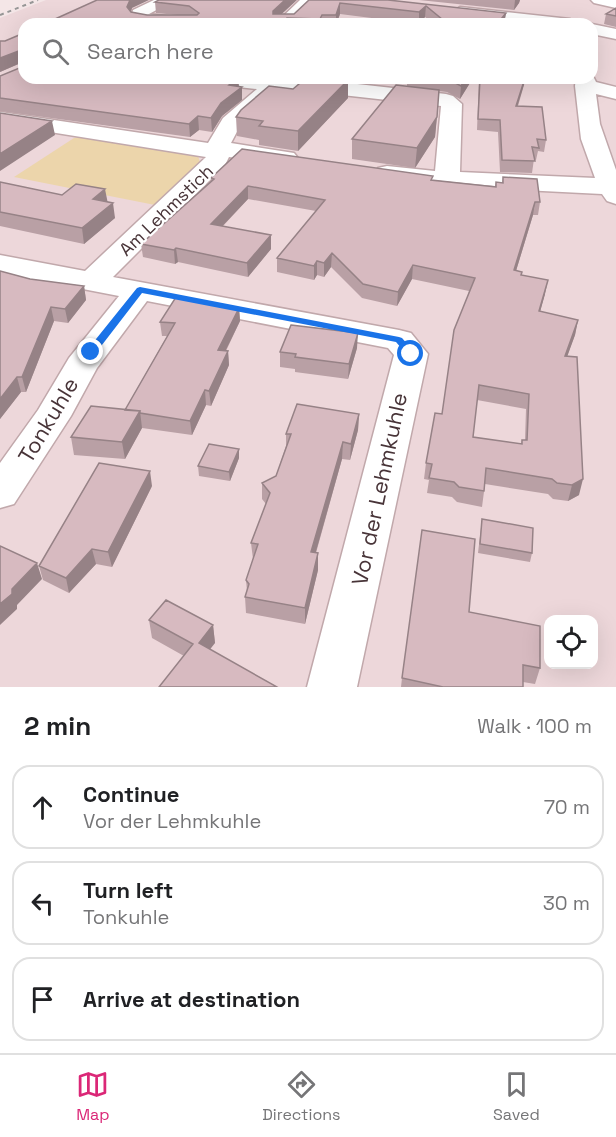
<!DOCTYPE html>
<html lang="en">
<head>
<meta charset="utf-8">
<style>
	:root { --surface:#fff; --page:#f2f2f2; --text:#202124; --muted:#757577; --line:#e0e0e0; --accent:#db2777 }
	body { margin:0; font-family:"Space Grotesk",sans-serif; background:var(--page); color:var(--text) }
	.controls { position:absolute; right:18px; bottom:18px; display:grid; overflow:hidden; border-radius:12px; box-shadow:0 6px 24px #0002 }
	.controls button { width:54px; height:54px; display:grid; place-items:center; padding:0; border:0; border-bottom:2px solid var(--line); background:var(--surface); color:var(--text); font:30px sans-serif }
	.stop { position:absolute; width:18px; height:18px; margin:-14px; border:4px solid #1a73e8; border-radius:50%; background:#fff }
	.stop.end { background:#1a73e8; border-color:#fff; box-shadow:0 2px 6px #0008 }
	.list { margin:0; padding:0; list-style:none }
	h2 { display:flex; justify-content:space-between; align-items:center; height:78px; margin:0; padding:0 24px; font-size:26px }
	h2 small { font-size:20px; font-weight:400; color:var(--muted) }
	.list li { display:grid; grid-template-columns:39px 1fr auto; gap:18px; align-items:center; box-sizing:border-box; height:84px; margin:0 12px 12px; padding:0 12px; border:2px solid var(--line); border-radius:18px }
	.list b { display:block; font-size:22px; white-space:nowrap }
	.list p { margin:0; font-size:20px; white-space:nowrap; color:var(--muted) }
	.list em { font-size:20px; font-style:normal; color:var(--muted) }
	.icon { flex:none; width:33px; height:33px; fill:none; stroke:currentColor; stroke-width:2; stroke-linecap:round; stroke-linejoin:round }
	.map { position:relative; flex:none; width:616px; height:687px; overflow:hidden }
	.search { position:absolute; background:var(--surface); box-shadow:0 6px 24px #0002; left:18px; right:18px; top:18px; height:66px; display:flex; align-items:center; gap:15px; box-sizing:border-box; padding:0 21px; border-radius:18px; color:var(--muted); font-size:22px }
	.sheet { height:366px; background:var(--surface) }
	nav { display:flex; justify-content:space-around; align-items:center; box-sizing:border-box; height:84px; border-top:2px solid var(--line); background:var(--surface); font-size:16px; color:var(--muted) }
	nav a { display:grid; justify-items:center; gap:3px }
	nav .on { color:var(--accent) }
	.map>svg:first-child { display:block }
</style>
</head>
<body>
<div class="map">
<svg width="616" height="687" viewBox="0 0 616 687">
	<rect width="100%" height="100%" fill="#f4e6e7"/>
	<path fill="#edd7da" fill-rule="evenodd" d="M46,0H616V687H0V18ZM24,24H592V78H24ZM548,620H594V664H548Z"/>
	<path fill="#ecd5ab" d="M81,137L198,156L200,162L155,205L14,177L74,138Z"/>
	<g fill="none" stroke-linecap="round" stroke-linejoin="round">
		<g stroke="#c1a8ab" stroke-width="3">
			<path id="minor" d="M154,0H175L149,14L190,19L198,24H148L133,21L131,18L133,10Z
				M300,0H317L293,24H275Z
				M591,0H616V8L594,3Z
				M460,7L570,19L578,24H525L454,15L452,12Z
				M592,24L616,29V39L592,34Z
				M592,74L596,82L616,87V99L596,94L600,124L616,170V204L607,201L602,194L447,186L378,178L375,173L378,168L387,166L435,171L441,106L279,88L240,126L231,143L294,153L298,158L294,163L286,165L229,157L225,165L113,277L399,330L411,333L428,354L357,687H307L394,355L388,348L147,301L97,368L71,416L14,504L0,508V463L38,410L69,358L119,296L0,273V255L85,271L206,157L0,124V112L208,143L223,118L257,89L211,84L204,82L201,78H304L446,94L453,96L462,104L460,172L595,178L581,139L575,86L576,78H592Z"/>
		</g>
		<use href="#minor" fill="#fff" fill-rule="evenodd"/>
		<path stroke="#969696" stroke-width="2" stroke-dasharray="4 4" stroke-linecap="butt" d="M0,15L38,0"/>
	</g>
	<path fill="#b9a0a5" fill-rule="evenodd" d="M309,0H388L506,13L504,24H434L425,17L419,24L340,14L337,24H44L132,8L131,12L147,15H177L156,13L155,2L282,14H294Z
		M419,0H520L519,3L514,10Z
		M616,8V27L604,24L606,14Z
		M24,33V78H238L239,87L242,100L222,116L212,132L199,130L190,137L0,111V76L22,67L23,62L0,72V41H5Z
		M407,78H473L460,99L447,92L439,91L435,137L415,168L352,159V139L407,86Z
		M479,78H526L518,106L546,140L544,152L538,151L536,160L534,159L532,173L500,172L498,132L477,130Z
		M348,80V98L298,151L259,145V140L237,136L236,117L293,89Z
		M503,177L540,202L538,215H533L516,271L545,294L540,312L578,320L575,335L567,356L579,495L568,501L553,499L548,494L485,484L482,507L457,502L452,497L427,493L429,480L424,479L426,463L442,414L469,291L412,279L397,306L362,298L331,267L324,277L317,275L314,280L277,272V258L316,211L248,199L223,226L271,249L248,277L178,262L175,264L143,257L141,244L211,181V178L432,180L495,186L496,182L502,183ZM477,400L526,409L525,440H522L521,444L473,437Z
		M0,182L62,195L107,202L115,218L84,244L0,226Z
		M0,271L30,279L84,286L86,300L68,323L54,321L26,392H21L0,419Z
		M239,308L240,321L226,351H228L229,365L211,406L206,405L192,435L142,428L125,459L74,455L71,437L125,410L167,336H162L160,322Z
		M357,348L348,379L295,372V369L280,367V352Z
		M359,414L358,430L350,460L342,459L316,553H318V570L305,624L246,613L245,597L247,591L246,580L253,559L251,543L266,504L262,499V483L276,476L286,446V434Z
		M239,458L230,481L199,476L198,466Z
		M152,486L112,567L96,564L69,593L43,580L39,566Z
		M482,519L532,553L530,562L478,553Z
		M469,612L540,668L535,684L523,682V687H401L402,678Z
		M149,620L213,625L215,643L184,656L152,638Z"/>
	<path fill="#968286" d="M130,0H149L132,8L129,17L127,7Z
		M285,0H297L273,22V11Z
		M515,0H520L519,3L514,10Z
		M340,3V14L336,24V15Z
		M426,6L425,17L419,24V12Z
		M506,13L504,24H497Z
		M287,18V24H279Z
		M21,50L23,62L0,72V58Z
		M238,78L239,89L242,87V100L222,116L212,132L211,118L229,85Z
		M466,78H473L460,99L461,86Z
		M525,78H526L514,117L516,106Z
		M348,80V98L298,151V131Z
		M198,116L199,130L190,137L189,124Z
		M437,117L435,137L415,168L417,148Z
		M52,121L55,135L0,171V154Z
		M248,186V199L212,237L211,224Z
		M105,189L108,204L93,199Z
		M535,202L533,215L512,284L514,270Z
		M113,203L115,218L84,244L82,228Z
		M271,235V249L248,277L247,263Z
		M176,248L178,262L175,264L174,250Z
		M332,253L331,267L324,277V263Z
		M317,261V275L314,280V266Z
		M413,265L412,279L397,306L398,292Z
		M548,280L545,294L536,326L539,311Z
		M84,286L86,300L68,323L65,309Z
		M51,307L54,321L26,392L22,377Z
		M239,308L240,321L219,364L218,350Z
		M578,320L575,335L562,371L565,356Z
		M358,333L357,348L348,379L349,364Z
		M228,351L229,365L211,406L209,391Z
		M17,377L21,392L0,419V399Z
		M205,390L206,405L192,435L190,421Z
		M140,411L142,428L125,459L122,442Z
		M359,414L358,430L350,460L351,444Z
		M343,442L342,459L311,569V552Z
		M239,449V458L230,481L229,472Z
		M150,471L152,486L112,567L108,552Z
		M583,479L579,495L568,501L572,485Z
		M92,549L96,564L69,593L66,578Z
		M318,553V570L305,624V608Z
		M37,563L42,579L17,605V609L0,625V604L12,589Z
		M213,625L215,643L201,661L199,643Z"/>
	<path fill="#d7bac0" stroke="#968286" stroke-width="1.5" fill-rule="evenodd" d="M97,0H130L127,7L131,12L147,15H197L199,13L189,6L155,2L159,0H285L273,11V14H294L309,0H388L506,13L497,24H448L426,6L419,12L340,3L336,15H322L320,19L287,18L279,24H44Z
		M616,8V16L606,14Z
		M24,33V78H238L229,85L242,87L221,103L211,118L198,116L189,124L0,98V76L22,67L24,52L21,50L0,58V41H5Z
		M306,78H329L348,80L298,131L259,126L263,121L236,117L241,110L269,86L293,89Z
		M438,78H466L461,86L448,79Z
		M480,78H525L516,106L542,107L546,140L537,139L539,148L532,147L535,161L502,160L500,120L478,119Z
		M396,85L439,90L437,117L417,148L352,139Z
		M0,113L52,121L0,154Z
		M242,149L433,176L431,180L496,187V182L503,183V177L537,179L540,202H535L514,270L522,272L521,275L548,280L539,311L578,320L565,356L577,357L583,479L572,485L557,483L552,479L486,468L484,491L459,487L454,482L429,478L432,464L426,463L435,413L442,414L454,330L475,278L413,265L398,292L363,284L332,253L324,263L317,261L314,266L277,258L325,200L248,186L211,224L271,235L247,263L176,248L174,250L141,244L214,179L211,178ZM479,385L529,394L527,440H522V444L473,437Z
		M0,182L62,195L76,184L105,189L93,199L113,203L82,228L0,212Z
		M0,271L30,279L84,286L65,309L51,307L22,377H17L0,399Z
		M176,297L239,308L218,350L228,351L209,391L205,390L190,421L140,413V411L125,410L175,323L160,322Z
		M291,325L358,333L349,364L295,357L296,354L280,352Z
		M297,404L359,414L351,444L343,442L311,552L318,553L305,608L245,597L249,584L246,580L258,544L251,543L270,493L262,483L276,476L291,434H286Z
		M91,406L140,411L122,442L71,437Z
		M209,444L239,449L229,472L198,466Z
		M99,463L150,471L108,552L92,549L66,578L39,566Z
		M482,519L533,528L532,553L480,544Z
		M422,530L475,539L469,612L540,626V668L523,665V687H443L402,678Z
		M0,546L37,563L12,589V594L0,604Z
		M166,600L213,625L199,643L277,687H159L193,644L149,620Z"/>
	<path fill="#1a73e8" d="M140,287L399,337L402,338L416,354L408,356L396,342L142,293L95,354H88V349L137,288Z"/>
	<g text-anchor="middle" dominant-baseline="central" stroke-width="4.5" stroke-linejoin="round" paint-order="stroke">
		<g font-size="18" fill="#483438" stroke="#fff">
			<text transform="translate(166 210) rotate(-44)">Am Lehmstich</text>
		</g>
		<g font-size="22" fill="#483438" stroke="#fff">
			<text transform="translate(48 420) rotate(-59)">Tonkuhle</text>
			<text transform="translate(379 489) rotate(-78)">Vor der Lehmkuhle</text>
		</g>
	</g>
</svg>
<div class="controls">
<button><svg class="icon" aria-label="locate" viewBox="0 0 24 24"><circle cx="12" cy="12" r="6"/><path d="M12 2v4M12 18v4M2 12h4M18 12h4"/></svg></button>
</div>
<div class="stop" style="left:411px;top:354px"></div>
<div class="stop end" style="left:91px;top:352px"></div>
<div class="search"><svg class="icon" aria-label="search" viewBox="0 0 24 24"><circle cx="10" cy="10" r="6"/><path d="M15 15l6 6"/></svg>Search here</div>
</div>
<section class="sheet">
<h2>2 min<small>Walk · 100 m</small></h2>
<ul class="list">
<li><svg class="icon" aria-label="ahead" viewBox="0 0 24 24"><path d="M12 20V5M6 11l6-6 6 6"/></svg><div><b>Continue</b><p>Vor der Lehmkuhle</p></div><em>70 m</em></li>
<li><svg class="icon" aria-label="left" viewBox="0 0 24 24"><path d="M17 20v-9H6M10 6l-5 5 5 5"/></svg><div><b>Turn left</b><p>Tonkuhle</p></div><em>30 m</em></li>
<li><svg class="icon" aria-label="arrive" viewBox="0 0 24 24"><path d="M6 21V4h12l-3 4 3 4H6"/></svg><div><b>Arrive at destination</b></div></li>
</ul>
</section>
<nav>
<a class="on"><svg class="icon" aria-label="map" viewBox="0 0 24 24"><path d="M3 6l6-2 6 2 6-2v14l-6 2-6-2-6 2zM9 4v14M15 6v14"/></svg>Map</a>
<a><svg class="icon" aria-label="directions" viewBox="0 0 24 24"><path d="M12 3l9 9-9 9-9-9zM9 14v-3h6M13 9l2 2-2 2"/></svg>Directions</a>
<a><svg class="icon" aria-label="saved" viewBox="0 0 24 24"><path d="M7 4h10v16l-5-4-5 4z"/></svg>Saved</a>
</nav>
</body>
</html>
